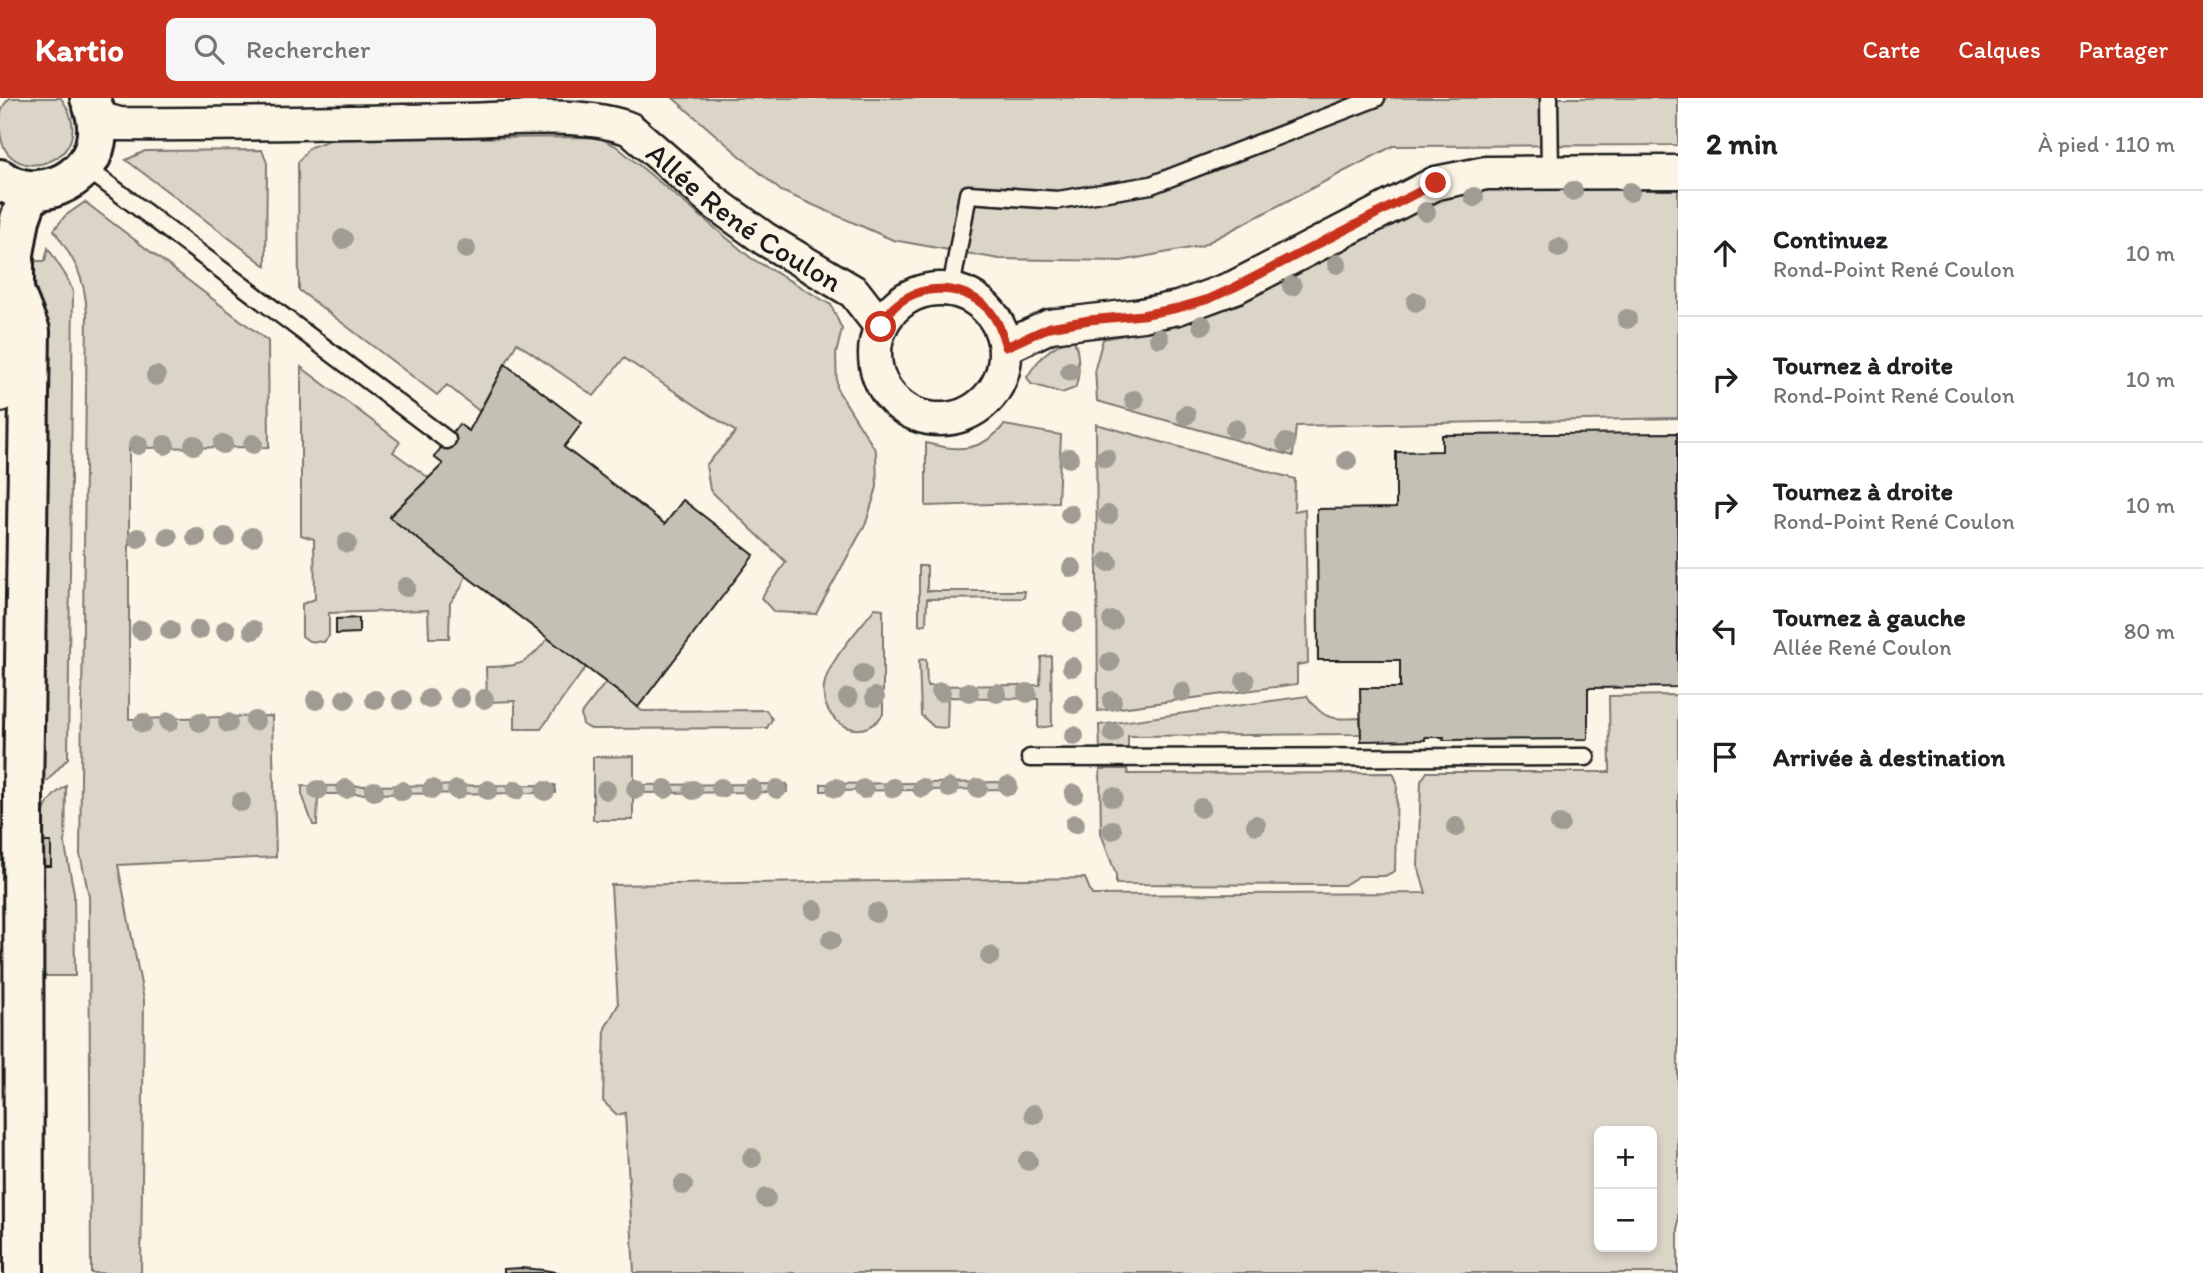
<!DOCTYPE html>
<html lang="fr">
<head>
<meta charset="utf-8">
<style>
	:root { --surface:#fff; --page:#f6f6f6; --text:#202124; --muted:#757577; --line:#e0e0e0; --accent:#c8321e }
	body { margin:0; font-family:Itim,sans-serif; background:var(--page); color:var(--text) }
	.controls { position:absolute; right:21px; bottom:21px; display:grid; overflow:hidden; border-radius:10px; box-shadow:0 4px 10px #0003 }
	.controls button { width:63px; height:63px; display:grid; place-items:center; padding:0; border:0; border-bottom:2px solid var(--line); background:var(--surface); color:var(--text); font:35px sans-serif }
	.stop { position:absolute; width:21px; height:21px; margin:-16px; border:5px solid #c8321e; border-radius:50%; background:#fff }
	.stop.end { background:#c8321e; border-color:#fff; box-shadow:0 2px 7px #0008 }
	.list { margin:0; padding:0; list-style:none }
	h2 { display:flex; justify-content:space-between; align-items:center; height:91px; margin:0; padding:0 28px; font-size:30px }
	h2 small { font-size:23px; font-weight:400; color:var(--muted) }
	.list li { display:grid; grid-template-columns:46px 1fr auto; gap:21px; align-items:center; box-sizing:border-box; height:126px; padding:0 28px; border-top:2px solid var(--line) }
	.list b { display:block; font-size:26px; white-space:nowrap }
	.list p { margin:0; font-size:23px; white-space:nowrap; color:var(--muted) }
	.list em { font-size:23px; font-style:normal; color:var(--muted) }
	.icon { flex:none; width:38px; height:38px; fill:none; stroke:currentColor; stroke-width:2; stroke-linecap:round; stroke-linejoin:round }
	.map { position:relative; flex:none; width:1678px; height:1175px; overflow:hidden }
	header { display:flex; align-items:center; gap:42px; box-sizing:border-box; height:98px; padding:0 35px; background:var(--accent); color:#fff }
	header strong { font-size:33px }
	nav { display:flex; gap:38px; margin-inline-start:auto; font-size:24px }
	.search { width:490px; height:63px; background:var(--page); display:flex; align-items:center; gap:18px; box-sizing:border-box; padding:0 24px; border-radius:10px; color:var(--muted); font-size:26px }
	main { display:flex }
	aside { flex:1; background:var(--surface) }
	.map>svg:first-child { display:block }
</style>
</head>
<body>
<header>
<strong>Kartio</strong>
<div class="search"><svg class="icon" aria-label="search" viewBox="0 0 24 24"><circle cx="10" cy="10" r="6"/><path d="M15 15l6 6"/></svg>Rechercher</div>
<nav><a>Carte</a><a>Calques</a><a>Partager</a></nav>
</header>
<main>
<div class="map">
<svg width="1678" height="1175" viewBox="0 0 1678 1175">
	<rect width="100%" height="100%" fill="#fcf5e5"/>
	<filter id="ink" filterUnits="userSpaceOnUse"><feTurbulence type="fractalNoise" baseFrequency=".0143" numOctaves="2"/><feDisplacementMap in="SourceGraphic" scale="14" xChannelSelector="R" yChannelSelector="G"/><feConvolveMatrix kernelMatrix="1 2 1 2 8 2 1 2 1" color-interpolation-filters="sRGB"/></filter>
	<g filter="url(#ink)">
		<path fill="#dbd5c8" stroke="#7c7872" stroke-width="2" fill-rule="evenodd" d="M10,0H61C107,64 0,97 0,29C0,17 0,9 10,0Z
			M673,0H1678V47L1393,48L1201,148L1121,163L999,161L893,142L781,93Z
			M598,39L616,48L751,160L831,207L842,231L836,256L837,291L876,353L877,389L866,425L816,516L774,514L761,500L786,464L710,392L706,367L736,334L624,260L594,298L517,245L479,313L447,287L437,297L299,192L298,64L310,49L333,41Z
			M262,52L267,65L266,168L126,62L145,53Z
			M1556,90L1678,92V320L1296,328L1293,358L1097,303L1095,270L1103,241L1176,227L1244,203L1436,102L1469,91Z
			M85,104L268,243L269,349L129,350V621L272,618L276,759L118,767L144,902L141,1175H91L89,798L80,756L87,216C85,178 75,163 54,132L65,118Z
			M48,150L66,178L73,193L68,660L48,682L41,686L38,235L34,163H45Z
			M1073,240C1079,252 1081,277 1075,290L1062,295L1031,286L1027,279C1039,260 1050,248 1073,240Z
			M301,269L400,344L393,354L429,380L389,419L466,477L461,490L450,505L449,540H429L428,512L329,515V538L324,544L309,543L302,538V506L315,501L314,441L301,437Z
			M1096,326L1295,381L1294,413L1305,411L1308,565L1297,567V586L1098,613Z
			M1004,327L1061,337L1058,404L926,408V345C958,354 981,354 1004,327Z
			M919,468H927V493H1025L1024,500L927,501L926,526L919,527Z
			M875,510L883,511V616C861,649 819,623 824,588C827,564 861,529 875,510Z
			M548,540L586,569L541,631H515V603L487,604L486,569C519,569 527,567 548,540Z
			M1051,558L1052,628L1038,630V601L948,599L947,630L934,629L921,617L919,562L926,561L927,588L1040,587L1041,559Z
			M606,584L642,613L766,612L772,621L767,630L591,631L583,627L581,616Z
			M1678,597V1175H634L625,1015L617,1017L603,1003L605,930L618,907L611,787L1085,780L1092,797L1426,795L1418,768L1421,683L1427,674H1610L1609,598ZM1652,1033V1149H1599V1033Z
			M1307,598C1324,623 1332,621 1360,620L1361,636L1128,638V651H1100L1099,627Z
			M634,658V687L787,686V694L633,695V722H593V659Z
			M1100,671H1127L1128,676L1393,675L1397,684L1395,773L1385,778H1359L1344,787L1116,786V777L1101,735Z
			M1012,684V691L821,693V686Z
			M555,687V695L318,696L317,727H313L302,696V688Z
			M66,688L65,748L74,795L75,878H43L42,768H51V744H42C42,717 41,704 66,688Z"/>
		<path fill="#c4c0b3" stroke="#1c1c1c" stroke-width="2" d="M505,266L582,325L564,349L665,426L683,402L754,457L638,609L389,419L443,366L434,359L459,326L469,333Z
			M1677,335L1678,589L1588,590V641L1443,642L1444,639H1425V642L1361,643L1360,590H1400V562H1318L1317,411L1396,410V354L1442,353V337Z
			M359,520V535L336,536V521Z
			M42,744H51V768H42Z
			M521,1170L544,1172L561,1175H504V1171Z"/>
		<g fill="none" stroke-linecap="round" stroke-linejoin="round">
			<g stroke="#1c1c1c" stroke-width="21">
				<path id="lane" d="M1549,0L1550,74
					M85,69L447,342
					M951,191L968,96L1058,102L1151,87L1376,0
					M1030,660L1586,659"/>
			</g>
			<g stroke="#1c1c1c" stroke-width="37">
				<g id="street">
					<path id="s1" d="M98,20L119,26C233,27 347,24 461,22C509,21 586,13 630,31L715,105L765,141L854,194L881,229"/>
					<circle cx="940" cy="256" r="65"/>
					<path d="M1006,249L1050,228L1142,217L1178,210L1235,189L1436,85L1486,75L1678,74"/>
				</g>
			</g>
			<g stroke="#1c1c1c" stroke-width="44">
				<path id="secondary" d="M0,81C34,107 89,85 96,43C99,27 96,15 90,0
					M14,193L30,233L23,698L24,1175
					M0,294L1,239L14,193V156L20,121L30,93"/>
			</g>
			<use href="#lane" stroke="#fcf5e5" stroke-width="16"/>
			<use href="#street" stroke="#fcf5e5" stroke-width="32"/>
			<use href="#secondary" stroke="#fcf5e5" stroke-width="38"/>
		</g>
		<g fill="#a09c93">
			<circle cx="1573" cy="93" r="10"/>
			<circle cx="1630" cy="94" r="10"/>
			<circle cx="1474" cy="99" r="10"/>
			<circle cx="1426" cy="114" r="10"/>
			<circle cx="343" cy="141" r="10"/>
			<circle cx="1559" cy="150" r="10"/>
			<circle cx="466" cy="151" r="10"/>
			<circle cx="1337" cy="166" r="10"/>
			<circle cx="1292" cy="188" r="10"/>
			<circle cx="1416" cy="204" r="10"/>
			<circle cx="1627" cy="221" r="10"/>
			<circle cx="1202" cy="227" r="10"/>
			<circle cx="1159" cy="240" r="10"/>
			<circle cx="1070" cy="273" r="10"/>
			<circle cx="156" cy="278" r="10"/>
			<circle cx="1134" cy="302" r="10"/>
			<circle cx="1186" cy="317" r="10"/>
			<circle cx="1235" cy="331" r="10"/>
			<circle cx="1286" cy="345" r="10"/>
			<circle cx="223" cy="346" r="10"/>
			<circle cx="253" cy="346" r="10"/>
			<circle cx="138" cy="347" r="10"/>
			<circle cx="165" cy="347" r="10"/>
			<circle cx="194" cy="347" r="10"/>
			<circle cx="1069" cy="360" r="10"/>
			<circle cx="1106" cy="360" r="10"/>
			<circle cx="1347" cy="363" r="10"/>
			<circle cx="1070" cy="416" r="10"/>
			<circle cx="1108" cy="417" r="10"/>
			<circle cx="168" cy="439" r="10"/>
			<circle cx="196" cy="439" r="10"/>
			<circle cx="225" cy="439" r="10"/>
			<circle cx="252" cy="439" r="10"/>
			<circle cx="138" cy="440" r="10"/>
			<circle cx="347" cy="445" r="10"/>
			<circle cx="1108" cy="464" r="10"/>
			<circle cx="1072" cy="470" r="10"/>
			<circle cx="406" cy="489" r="10"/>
			<circle cx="1112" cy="523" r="10"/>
			<circle cx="1073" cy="524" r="10"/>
			<circle cx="141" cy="532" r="10"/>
			<circle cx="170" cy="532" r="10"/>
			<circle cx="199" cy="532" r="10"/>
			<circle cx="226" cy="532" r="10"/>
			<circle cx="253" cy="532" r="10"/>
			<circle cx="1110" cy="564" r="10"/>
			<circle cx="1072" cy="569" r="10"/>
			<circle cx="863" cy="576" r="10"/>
			<circle cx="1245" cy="583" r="10"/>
			<circle cx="941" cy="594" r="10"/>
			<circle cx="969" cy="594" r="10"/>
			<circle cx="1182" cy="594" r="10"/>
			<circle cx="997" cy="595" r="10"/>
			<circle cx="1027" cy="595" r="10"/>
			<circle cx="875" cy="599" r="10"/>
			<circle cx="460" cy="600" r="10"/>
			<circle cx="848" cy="600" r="10"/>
			<circle cx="345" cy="601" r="10"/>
			<circle cx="429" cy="601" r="10"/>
			<circle cx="484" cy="601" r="10"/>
			<circle cx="316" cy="602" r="10"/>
			<circle cx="375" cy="602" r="10"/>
			<circle cx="402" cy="602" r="10"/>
			<circle cx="1112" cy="603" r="10"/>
			<circle cx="1074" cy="606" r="10"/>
			<circle cx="255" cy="623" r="10"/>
			<circle cx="169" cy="624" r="10"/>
			<circle cx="200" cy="624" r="10"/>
			<circle cx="143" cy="625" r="10"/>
			<circle cx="228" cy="625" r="10"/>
			<circle cx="1113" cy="635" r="10"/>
			<circle cx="1074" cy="638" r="10"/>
			<circle cx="1008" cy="688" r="10"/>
			<circle cx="721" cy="690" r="10"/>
			<circle cx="836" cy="690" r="10"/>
			<circle cx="893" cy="690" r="10"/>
			<circle cx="922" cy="690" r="10"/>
			<circle cx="949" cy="690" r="10"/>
			<circle cx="978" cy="690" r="10"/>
			<circle cx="346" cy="691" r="10"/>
			<circle cx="432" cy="691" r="10"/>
			<circle cx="636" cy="691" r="10"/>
			<circle cx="665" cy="691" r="10"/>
			<circle cx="752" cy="691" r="10"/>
			<circle cx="777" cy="691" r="10"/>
			<circle cx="864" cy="691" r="10"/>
			<circle cx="318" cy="692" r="10"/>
			<circle cx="457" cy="692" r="10"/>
			<circle cx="488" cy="692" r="10"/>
			<circle cx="516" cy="692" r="10"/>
			<circle cx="606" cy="692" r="10"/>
			<circle cx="693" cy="692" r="10"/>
			<circle cx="374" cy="693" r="10"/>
			<circle cx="402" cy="693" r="10"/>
			<circle cx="545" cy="693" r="10"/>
			<circle cx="1074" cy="696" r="10"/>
			<circle cx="1113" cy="699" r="10"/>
			<circle cx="241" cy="704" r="10"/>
			<circle cx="1201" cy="710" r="10"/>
			<circle cx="1075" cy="726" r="10"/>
			<circle cx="1560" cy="726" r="10"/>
			<circle cx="1256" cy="727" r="10"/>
			<circle cx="1456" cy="729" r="10"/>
			<circle cx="1112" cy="732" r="10"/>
			<circle cx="814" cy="812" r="10"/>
			<circle cx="876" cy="815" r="10"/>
			<circle cx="831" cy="842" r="10"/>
			<circle cx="990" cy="858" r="10"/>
			<circle cx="1034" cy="1016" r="10"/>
			<circle cx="752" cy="1060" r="10"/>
			<circle cx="1028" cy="1063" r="10"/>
			<circle cx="683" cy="1087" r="10"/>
			<circle cx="766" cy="1100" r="10"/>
		</g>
	</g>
	<g fill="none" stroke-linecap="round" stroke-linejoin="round" filter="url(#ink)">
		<path stroke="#c8321e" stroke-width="9" d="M881,229C884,223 888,215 893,210C919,185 961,185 987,210C998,221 1002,235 1006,249L1050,229L1089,222L1142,217L1178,210L1209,201L1235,189L1436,85"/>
	</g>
	<g text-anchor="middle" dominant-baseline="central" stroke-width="5" stroke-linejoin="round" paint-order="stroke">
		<g font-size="30" fill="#1c1c1c" stroke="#fcf5e5">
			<text stroke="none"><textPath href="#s1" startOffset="679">Allée René Coulon</textPath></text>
		</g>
	</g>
</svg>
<div class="controls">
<button>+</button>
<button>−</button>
</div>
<div class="stop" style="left:881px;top:229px"></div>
<div class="stop end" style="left:1436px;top:85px"></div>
</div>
<aside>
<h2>2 min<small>À pied · 110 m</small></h2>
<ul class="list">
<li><svg class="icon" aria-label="ahead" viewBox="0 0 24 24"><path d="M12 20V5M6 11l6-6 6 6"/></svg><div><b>Continuez</b><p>Rond-Point René Coulon</p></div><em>10 m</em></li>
<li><svg class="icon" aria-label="right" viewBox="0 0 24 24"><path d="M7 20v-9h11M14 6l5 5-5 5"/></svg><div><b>Tournez à droite</b><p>Rond-Point René Coulon</p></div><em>10 m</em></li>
<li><svg class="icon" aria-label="right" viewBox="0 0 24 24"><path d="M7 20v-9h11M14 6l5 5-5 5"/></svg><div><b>Tournez à droite</b><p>Rond-Point René Coulon</p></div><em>10 m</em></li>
<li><svg class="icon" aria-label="left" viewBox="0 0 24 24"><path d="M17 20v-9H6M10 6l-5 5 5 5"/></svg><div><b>Tournez à gauche</b><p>Allée René Coulon</p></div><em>80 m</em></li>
<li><svg class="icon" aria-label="arrive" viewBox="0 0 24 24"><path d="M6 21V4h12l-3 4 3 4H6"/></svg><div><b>Arrivée à destination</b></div></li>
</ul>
</aside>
</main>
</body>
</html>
